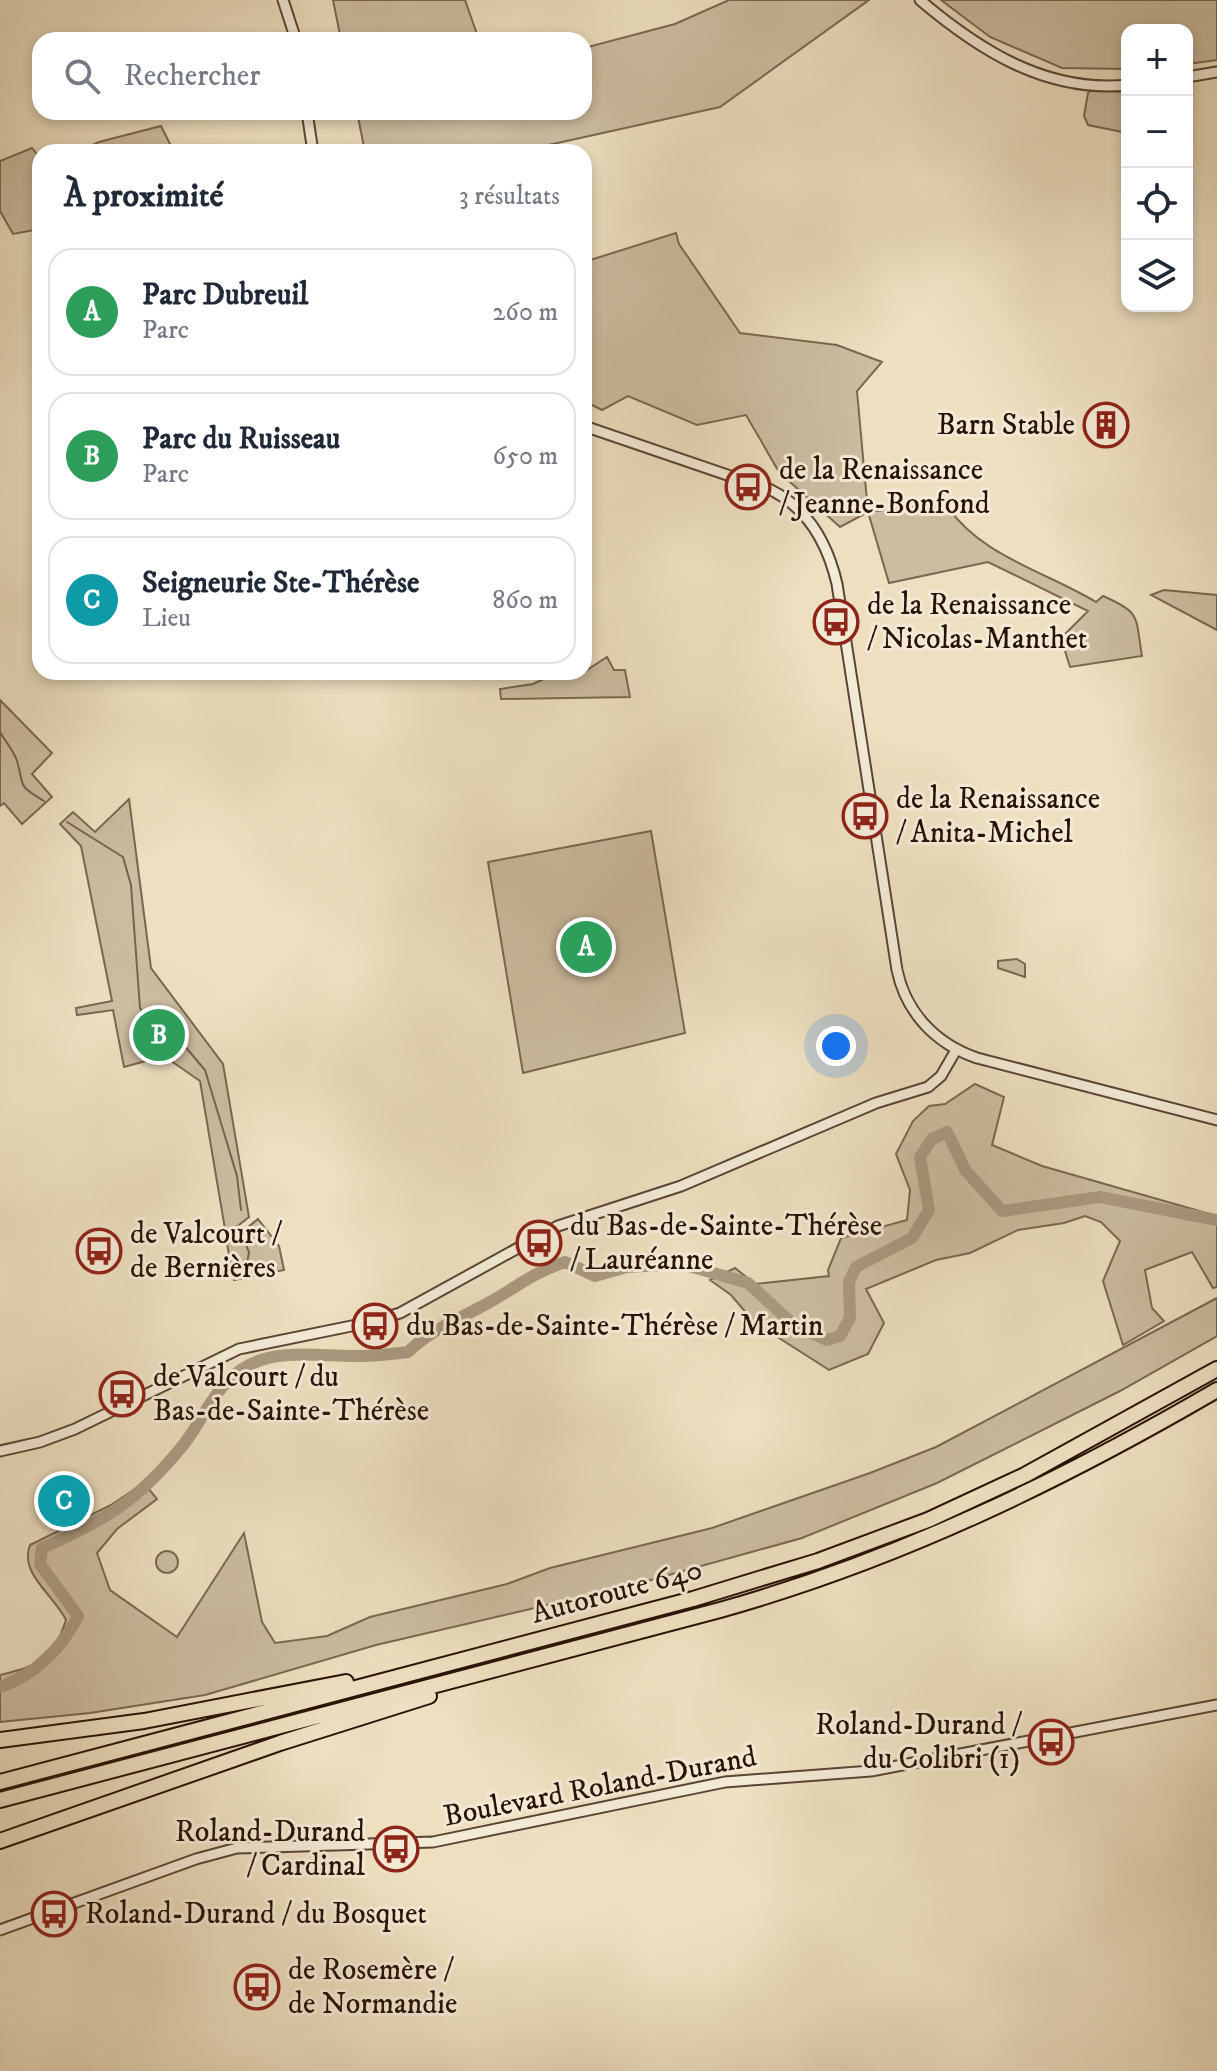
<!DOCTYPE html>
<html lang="fr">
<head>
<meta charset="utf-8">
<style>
	:root { --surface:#fff; --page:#f2f2f3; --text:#1f2937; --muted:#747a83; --line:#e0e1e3; --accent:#8f2418 }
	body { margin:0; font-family:"IM FELL DW Pica",serif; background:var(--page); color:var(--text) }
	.controls { position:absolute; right:24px; top:24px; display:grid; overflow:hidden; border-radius:16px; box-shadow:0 4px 12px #0003 }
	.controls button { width:72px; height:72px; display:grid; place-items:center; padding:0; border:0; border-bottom:2px solid var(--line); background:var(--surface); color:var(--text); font:40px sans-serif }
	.you { position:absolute; left:836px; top:1046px; width:28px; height:28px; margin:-20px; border:6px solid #fff; border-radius:50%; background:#1a73e8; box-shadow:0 0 0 12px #1a73e833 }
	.badge { display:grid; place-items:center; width:52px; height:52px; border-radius:50%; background:var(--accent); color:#fff; font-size:26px; font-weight:700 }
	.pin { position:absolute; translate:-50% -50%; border:4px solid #fff; box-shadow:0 2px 8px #0006 }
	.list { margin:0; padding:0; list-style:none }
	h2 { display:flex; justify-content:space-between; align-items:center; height:104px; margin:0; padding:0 32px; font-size:34px }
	h2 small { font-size:26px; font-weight:400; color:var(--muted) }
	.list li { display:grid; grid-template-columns:52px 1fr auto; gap:24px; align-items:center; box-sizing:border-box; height:128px; margin:0 16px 16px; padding:0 16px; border:2px solid var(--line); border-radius:24px }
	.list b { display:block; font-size:30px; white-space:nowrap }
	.list p { margin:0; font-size:26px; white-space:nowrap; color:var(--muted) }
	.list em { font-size:26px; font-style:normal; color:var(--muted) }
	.icon { flex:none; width:44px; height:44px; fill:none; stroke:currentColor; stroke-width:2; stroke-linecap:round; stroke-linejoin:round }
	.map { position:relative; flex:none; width:1217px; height:2071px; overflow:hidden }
	.search { position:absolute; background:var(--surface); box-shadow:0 4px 12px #0003; left:32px; top:32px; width:560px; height:88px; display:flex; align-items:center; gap:20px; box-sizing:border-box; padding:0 28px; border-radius:24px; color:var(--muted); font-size:30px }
	.panel { position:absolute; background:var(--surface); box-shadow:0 4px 12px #0003; left:32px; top:144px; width:560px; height:536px; border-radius:24px }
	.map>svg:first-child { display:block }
</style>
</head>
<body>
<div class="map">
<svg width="1217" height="2071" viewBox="0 0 1217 2071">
	<rect width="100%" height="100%" fill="#eddfc0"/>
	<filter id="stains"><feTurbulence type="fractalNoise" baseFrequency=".0025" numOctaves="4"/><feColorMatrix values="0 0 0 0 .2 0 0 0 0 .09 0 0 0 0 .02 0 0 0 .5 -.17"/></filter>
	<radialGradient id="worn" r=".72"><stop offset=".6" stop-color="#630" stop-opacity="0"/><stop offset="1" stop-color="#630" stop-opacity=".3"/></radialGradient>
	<path fill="#ccbca0" stroke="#7a6752" stroke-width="2" d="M333,0H465L479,40H341Z
		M729,0H869L720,107L517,152H365L357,112H584V48L675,24Z
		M941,0H1217V60L1187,64V30H1127V69L1062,68L990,37Z
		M1092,90L1127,92V133L1088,125L1084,116L1088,93Z
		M161,126L174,152L80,151L99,142Z
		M32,148L40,158V229L13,234L0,211V161Z
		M676,233L679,244L740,333L837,345L882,362L857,391L868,512L945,503C979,556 1045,571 1096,602L1103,596C1142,613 1135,616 1142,656L1070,667L1061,638L1088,611L988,562L889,583L868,512L840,527L779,472L746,415L697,425L628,396L602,410L584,401V262Z
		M1164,590L1217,595V630L1151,595Z
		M607,657L614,670H625L630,697L501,699L500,689L533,684L559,672H584Z
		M0,700L52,753L32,774L52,797L22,824L4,803L0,806Z
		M129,799L151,968L223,1064L249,1217L226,1235L200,1081L164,1056L124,1067L113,1010L77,1015L76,1008L112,1001L81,846L60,824L73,812L95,832Z
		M651,831L685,1033L523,1073L488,862Z
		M1017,959L1025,964V977L998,968V961Z
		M975,1084L1004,1097L992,1145L1042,1166L1217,1216V1287L1213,1288L1192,1252L1145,1270L1152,1308L1164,1321L1123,1345L1103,1281L1120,1241L1101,1222L1085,1216L1064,1223L1018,1230L970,1253L936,1260L866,1289L884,1323L868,1354L829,1370L754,1322L731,1295L710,1280L735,1268L755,1284L829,1276L828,1270L841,1238L907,1220L910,1190L896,1154L913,1121L929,1106L945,1104Z
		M258,1219L279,1246L284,1270L234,1280L227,1244Z
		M1217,1298V1336L1120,1391L937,1483L802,1538L633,1585L376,1645L205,1695L90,1713L0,1722V1675C40,1665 53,1661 66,1620C54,1595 19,1574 30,1545L111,1505L144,1483L157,1499L117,1529L97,1553L110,1590L177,1637L244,1533L262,1622L275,1643L327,1636L370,1617L507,1584L550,1568L712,1528L870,1473L936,1447Z
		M156 1562a11 11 0 1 1 22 0a11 11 0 1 1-22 0Z"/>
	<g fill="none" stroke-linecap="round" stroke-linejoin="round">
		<path stroke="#76634f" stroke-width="2" d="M0,732C5,741 14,751 17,761C25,788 16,784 44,801
			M67,822L123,857L131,885L140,1008L159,1035L183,1044L205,1070L237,1176L241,1210
			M244,1240L249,1252L246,1269
			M255,1357L256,1363"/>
		<path stroke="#aa9980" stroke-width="12" d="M0,1687C35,1675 62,1648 78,1616L40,1564L42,1548C104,1521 136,1502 180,1449C204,1421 214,1383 249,1365C282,1348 324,1357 359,1356C375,1356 392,1354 408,1352C431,1329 460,1319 488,1303C519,1286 530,1274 565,1262L595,1276L627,1267L682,1264L748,1283L794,1325L827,1340L840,1336L850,1318L849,1282L856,1267L912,1238L929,1210L920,1157L932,1139L947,1132L966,1171L1002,1211L1100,1197L1217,1220"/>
		<g stroke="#5a4534" stroke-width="13">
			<path id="minor" d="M283,0L296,40
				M920,0C979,50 1046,93 1127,85
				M1187,77L1217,72
				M307,112L313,152
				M584,426L771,490C809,509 828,545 837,584L897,970C906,1013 936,1044 977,1058L1217,1120
				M0,1451L40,1442L75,1429L239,1349L371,1322L400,1313L558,1226L681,1186L876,1103L928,1087L941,1076L956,1050
				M0,1930L196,1859L237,1848L433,1842L725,1782L871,1771L1217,1705"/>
		</g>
		<g stroke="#291205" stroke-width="18">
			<path id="highway" d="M0,1740L144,1721L346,1682
				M0,1782L693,1599L818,1561L928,1520L1025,1475L1217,1369
				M0,1800L720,1610C898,1560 1059,1482 1217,1390
				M0,1841L280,1743L429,1696"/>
		</g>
		<use href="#minor" stroke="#f3ead6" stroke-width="9"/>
		<use href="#highway" stroke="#eddfc0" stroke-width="14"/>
	</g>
	<defs>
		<g id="building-ring" transform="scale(2.3)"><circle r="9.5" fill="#f3ead6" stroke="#8f2418" stroke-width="1.5"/><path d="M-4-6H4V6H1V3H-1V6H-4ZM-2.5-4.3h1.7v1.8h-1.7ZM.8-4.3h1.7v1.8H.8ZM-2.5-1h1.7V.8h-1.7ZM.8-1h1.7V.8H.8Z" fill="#8f2418"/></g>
		<g id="bus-ring" transform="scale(2.3)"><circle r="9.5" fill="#f3ead6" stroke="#8f2418" stroke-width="1.5"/><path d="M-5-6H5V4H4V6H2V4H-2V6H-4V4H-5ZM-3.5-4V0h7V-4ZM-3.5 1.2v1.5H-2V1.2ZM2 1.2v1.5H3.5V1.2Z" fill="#8f2418"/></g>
	</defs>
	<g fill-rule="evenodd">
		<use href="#building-ring" x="1106" y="425"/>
		<use href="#bus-ring" x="748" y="487"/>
		<use href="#bus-ring" x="836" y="622"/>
		<use href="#bus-ring" x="865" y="816"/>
		<use href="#bus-ring" x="539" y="1243"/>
		<use href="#bus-ring" x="99" y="1251"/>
		<use href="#bus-ring" x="375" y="1326"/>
		<use href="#bus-ring" x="122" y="1394"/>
		<use href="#bus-ring" x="1051" y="1742"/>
		<use href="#bus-ring" x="396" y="1849"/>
		<use href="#bus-ring" x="54" y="1914"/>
		<use href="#bus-ring" x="257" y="1987"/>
	</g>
	<g text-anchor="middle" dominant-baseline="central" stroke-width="6" stroke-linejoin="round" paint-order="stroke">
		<g font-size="30" fill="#291205" stroke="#f3ead6" text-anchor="start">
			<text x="1075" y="425" text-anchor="end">Barn Stable</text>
			<text x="779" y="470">de la Renaissance<tspan x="779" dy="34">/ Jeanne-Bonfond</tspan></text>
			<text x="867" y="605">de la Renaissance<tspan x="867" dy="34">/ Nicolas-Manthet</tspan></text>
			<text x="896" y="799">de la Renaissance<tspan x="896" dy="34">/ Anita-Michel</tspan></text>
			<text x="570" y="1226">du Bas-de-Sainte-Thérèse<tspan x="570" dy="34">/ Lauréanne</tspan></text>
			<text x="130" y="1234">de Valcourt /<tspan x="130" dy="34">de Bernières</tspan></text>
			<text x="406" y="1326">du Bas-de-Sainte-Thérèse / Martin</text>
			<text x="153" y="1377">de Valcourt / du<tspan x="153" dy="34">Bas-de-Sainte-Thérèse</tspan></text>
			<text x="1020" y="1725" text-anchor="end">Roland-Durand /<tspan x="1020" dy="34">du Colibri (1)</tspan></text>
			<text x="365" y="1832" text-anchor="end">Roland-Durand<tspan x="365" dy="34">/ Cardinal</tspan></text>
			<text x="85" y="1914">Roland-Durand / du Bosquet</text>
			<text x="288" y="1970">de Rosemère /<tspan x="288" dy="34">de Normandie</tspan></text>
		</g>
		<g font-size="30" fill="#291205" stroke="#f3ead6">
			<text transform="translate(617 1592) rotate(-15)">Autoroute 640</text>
			<text transform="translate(600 1787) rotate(-11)">Boulevard Roland-Durand</text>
		</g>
	</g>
	<rect width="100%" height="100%" filter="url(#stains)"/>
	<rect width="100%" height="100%" fill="url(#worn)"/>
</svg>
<div class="controls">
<button>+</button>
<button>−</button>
<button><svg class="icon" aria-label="locate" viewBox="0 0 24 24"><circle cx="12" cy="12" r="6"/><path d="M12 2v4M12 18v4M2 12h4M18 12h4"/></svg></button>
<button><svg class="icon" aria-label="layers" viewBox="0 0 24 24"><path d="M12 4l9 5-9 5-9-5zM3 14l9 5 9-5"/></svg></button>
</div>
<div class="you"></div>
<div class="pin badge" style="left:586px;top:947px;background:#2e9e5b">A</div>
<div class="pin badge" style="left:159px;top:1035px;background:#2e9e5b">B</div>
<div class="pin badge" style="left:64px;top:1501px;background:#0f9aa8">C</div>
<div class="search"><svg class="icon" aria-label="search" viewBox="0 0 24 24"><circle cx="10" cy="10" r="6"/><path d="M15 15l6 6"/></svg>Rechercher</div>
<section class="panel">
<h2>À proximité<small>3 résultats</small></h2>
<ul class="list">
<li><span class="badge" style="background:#2e9e5b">A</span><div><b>Parc Dubreuil</b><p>Parc</p></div><em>260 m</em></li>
<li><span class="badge" style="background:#2e9e5b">B</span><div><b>Parc du Ruisseau</b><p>Parc</p></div><em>650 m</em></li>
<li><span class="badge" style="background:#0f9aa8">C</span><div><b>Seigneurie Ste-Thérèse</b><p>Lieu</p></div><em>860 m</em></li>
</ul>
</section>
</div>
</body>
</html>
